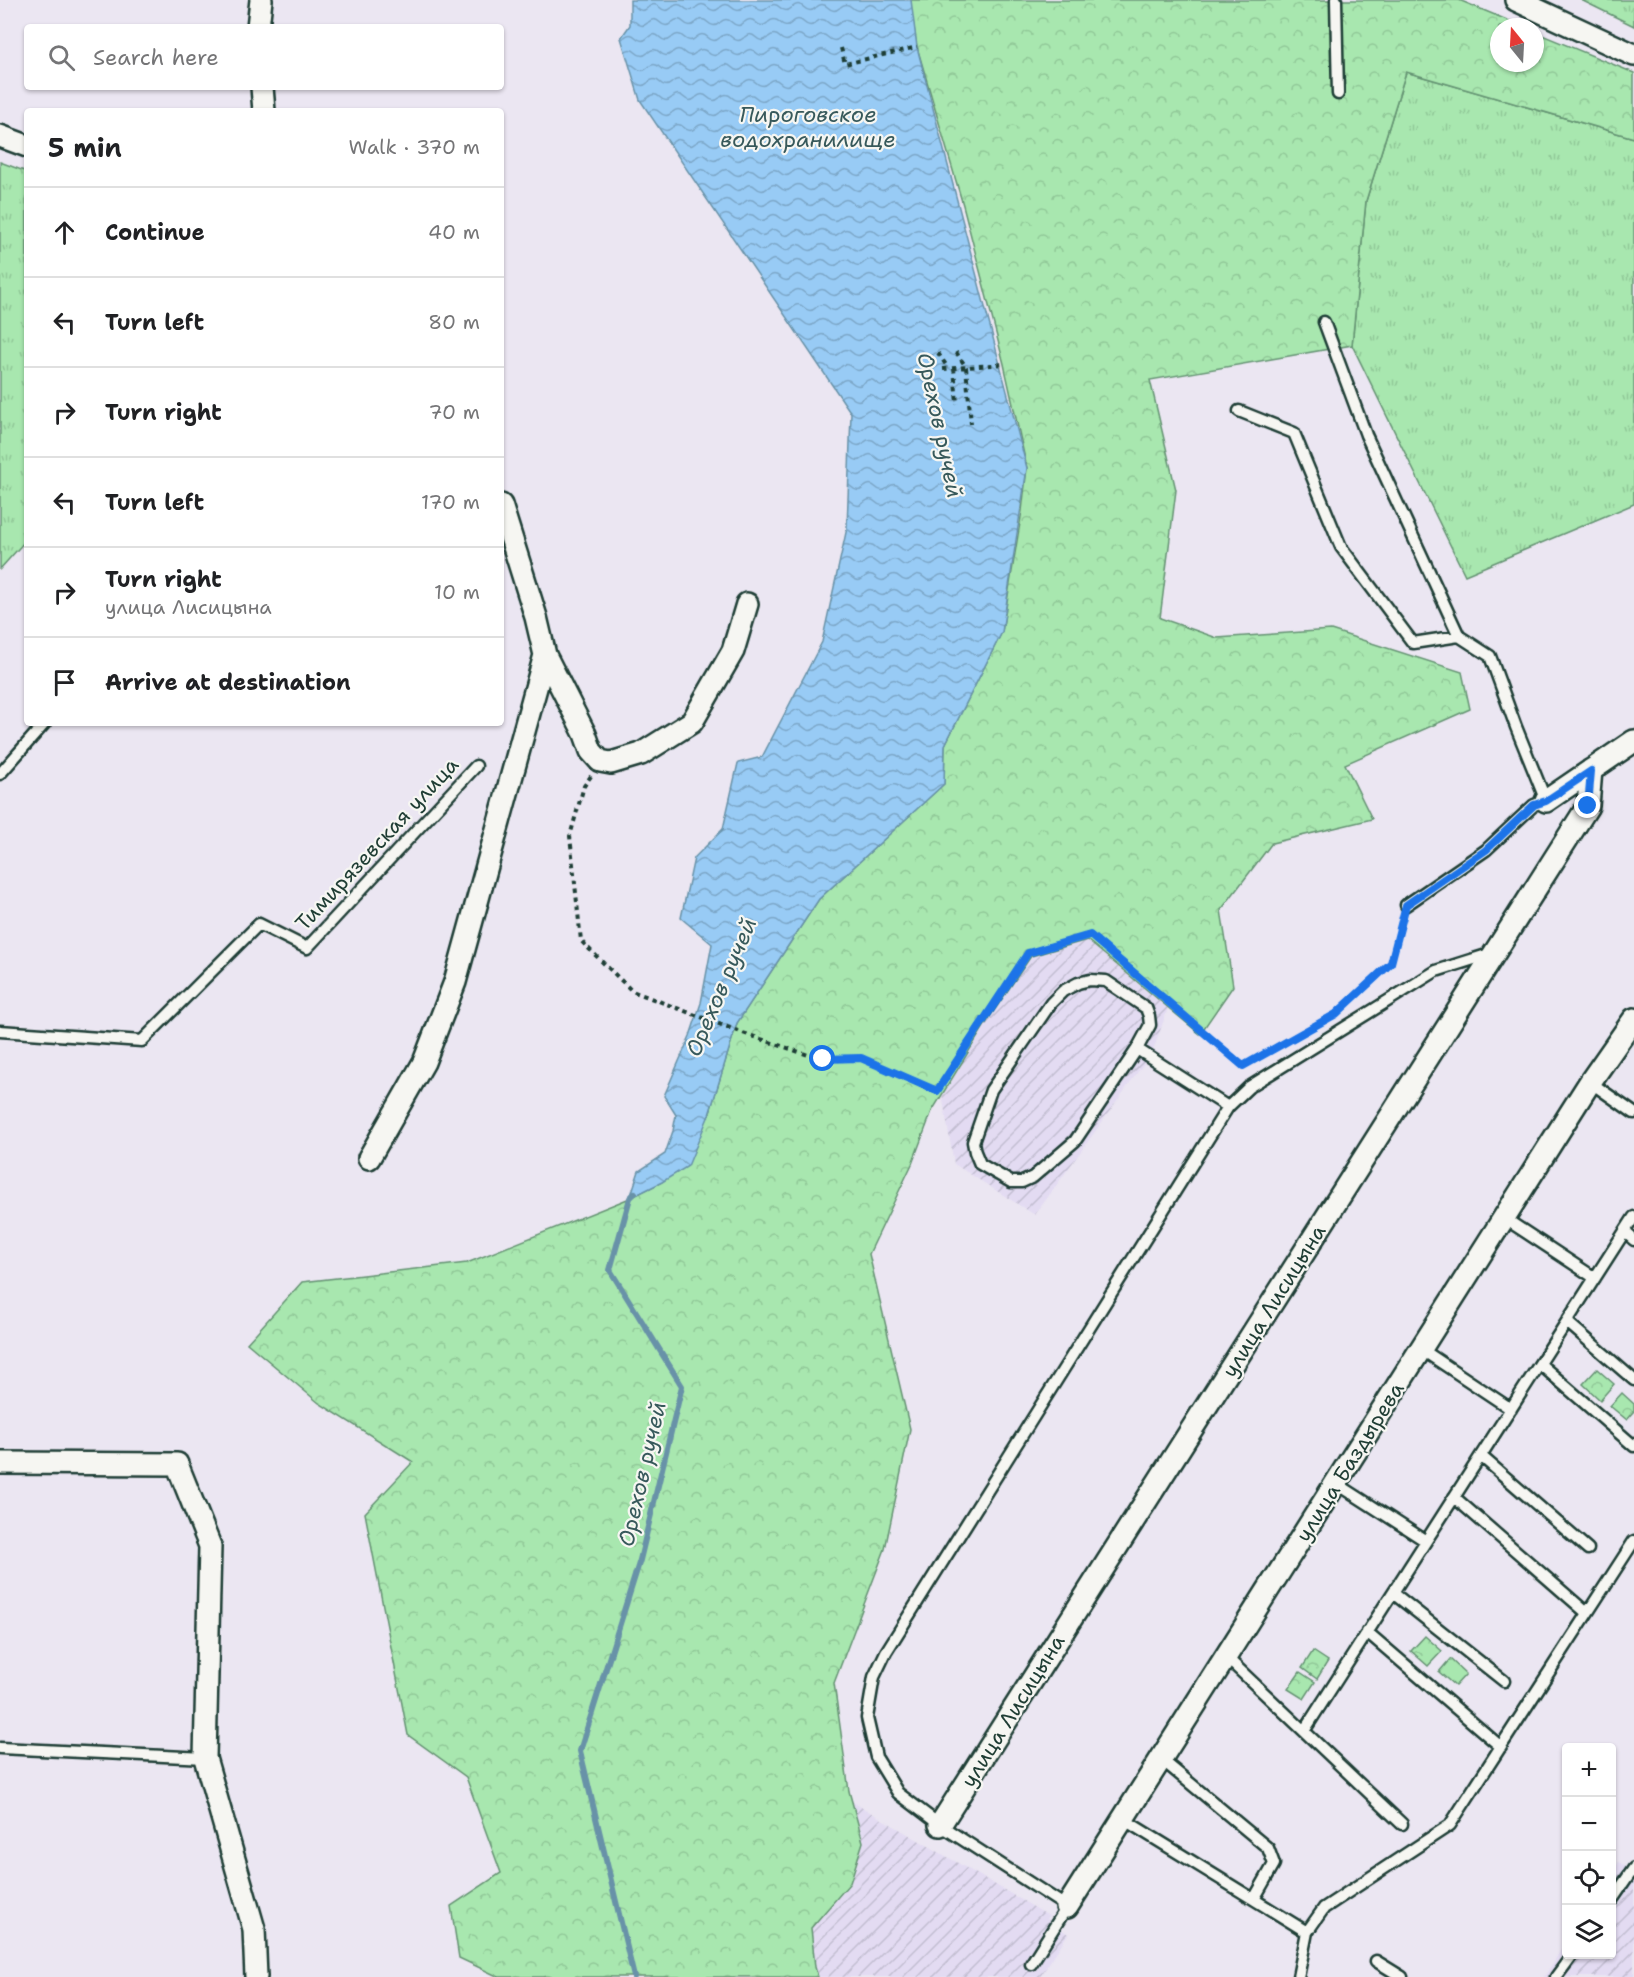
<!DOCTYPE html>
<html lang="en">
<head>
<meta charset="utf-8">
<style>
	:root { --surface:#fff; --page:#f2f2f2; --text:#202124; --muted:#757577; --line:#e0e0e0 }
	body { margin:0; font-family:"Shantell Sans",sans-serif; background:var(--page); color:var(--text) }
	.controls { position:absolute; right:18px; bottom:18px; display:grid; overflow:hidden; border-radius:6px; box-shadow:0 2px 4px #0004 }
	.controls button { width:54px; height:54px; display:grid; place-items:center; padding:0; border:0; border-bottom:2px solid var(--line); background:var(--surface); color:var(--text); font:30px sans-serif }
	.compass { position:absolute; left:1490px; top:18px; width:54px; height:54px; border-radius:50%; background:var(--surface); box-shadow:0 2px 4px #0004; rotate:342deg }
	.stop { position:absolute; width:18px; height:18px; margin:-14px; border:4px solid #1a73e8; border-radius:50%; background:#fff }
	.stop.end { background:#1a73e8; border-color:#fff; box-shadow:0 2px 6px #0008 }
	.list { margin:0; padding:0; list-style:none }
	h2 { display:flex; justify-content:space-between; align-items:center; height:78px; margin:0; padding:0 24px; font-size:26px }
	h2 small { font-size:20px; font-weight:400; color:var(--muted) }
	.list li { display:grid; grid-template-columns:39px 1fr auto; gap:18px; align-items:center; box-sizing:border-box; height:90px; padding:0 24px; border-top:2px solid var(--line) }
	.list b { display:block; font-size:22px; white-space:nowrap }
	.list p { margin:0; font-size:20px; white-space:nowrap; color:var(--muted) }
	.list em { font-size:20px; font-style:normal; color:var(--muted) }
	.icon { flex:none; width:33px; height:33px; fill:none; stroke:currentColor; stroke-width:2; stroke-linecap:round; stroke-linejoin:round }
	.map { position:relative; flex:none; width:1634px; height:1977px; overflow:hidden }
	.search { position:absolute; background:var(--surface); box-shadow:0 2px 4px #0004; left:24px; top:24px; width:480px; height:66px; display:flex; align-items:center; gap:15px; box-sizing:border-box; padding:0 21px; border-radius:6px; color:var(--muted); font-size:22px }
	.panel { position:absolute; background:var(--surface); box-shadow:0 2px 4px #0004; left:24px; top:108px; width:480px; height:618px; border-radius:6px }
	.map>svg:first-child { display:block }
</style>
</head>
<body>
<div class="map">
<svg width="1634" height="1977" viewBox="0 0 1634 1977">
	<defs>
		<pattern id="industrial-furrows" width="10" height="10" patternUnits="userSpaceOnUse" patternTransform="scale(1.5)"><rect width="10" height="10" fill="#e3dbf2"/><path d="M-1 1l2-2M0 10L10 0M9 11l2-2" fill="none" stroke="#c2bdd0"/></pattern>
		<pattern id="grass-tufts" width="24" height="20" patternUnits="userSpaceOnUse" patternTransform="scale(1.5)"><rect width="24" height="20" fill="#a8e7af"/><path d="M3 7l-1-3M5 7V3M7 7l1-3M15 17l-1-3M17 17v-4M19 17l1-3" fill="none" stroke="#90c797"/></pattern>
		<pattern id="forest-crowns" width="20" height="18" patternUnits="userSpaceOnUse" patternTransform="scale(1.5)"><rect width="20" height="18" fill="#a8e7af"/><path d="M2 6a3 3 0 1 1 6 0M12 15a3 3 0 1 1 6 0" fill="none" stroke="#90c797"/></pattern>
		<pattern id="water-waves" width="16" height="10" patternUnits="userSpaceOnUse" patternTransform="scale(1.5)"><rect width="16" height="10" fill="#98cbf5"/><path d="M0 5q4-4 8 0t8 0" fill="none" stroke="#7ba6c7"/></pattern>
	</defs>
	<rect width="100%" height="100%" fill="#ebe6f2"/>
	<filter id="ink" filterUnits="userSpaceOnUse"><feTurbulence type="fractalNoise" baseFrequency=".0167" numOctaves="2"/><feDisplacementMap in="SourceGraphic" scale="12" xChannelSelector="R" yChannelSelector="G"/><feConvolveMatrix kernelMatrix="1 2 1 2 8 2 1 2 1" color-interpolation-filters="sRGB"/></filter>
	<g filter="url(#ink)">
		<path fill="url(#industrial-furrows)" d="M1087,940L1168,1008L1153,1051L1035,1215L954,1164L942,1094L991,1015L1031,956Z
			M851,1801L1049,1916L1047,1919L1068,1934L1040,1977H818L815,1967L811,1928L850,1883L863,1842Z
			M1619,1862L1634,1873V1977H1544L1566,1942V1954H1612V1873Z"/>
		<path fill="url(#grass-tufts)" stroke="#649272" stroke-width="1.5" d="M1581,0H1634V26Z
			M1406,72L1634,138V504L1465,575L1352,345L1366,201Z
			M0,162L27,172V539L0,569Z"/>
		<path fill="url(#forest-crowns)" stroke="#649272" stroke-width="1.5" d="M910,0H1459L1524,27H1499V63H1535V32L1634,73V138L1406,72L1366,201L1352,345L1150,380L1176,490L1160,618L1217,638L1331,630L1462,672L1470,709L1345,764L1372,819L1272,843L1221,910L1233,986L1200,1034L1087,940L1031,956L991,1015L932,1111L912,1164L869,1254L910,1429L885,1549L834,1683L849,1791L863,1842L850,1883L811,1928L815,1967L818,1977H499L459,1958L451,1906L501,1873L466,1777L408,1735L365,1513L413,1462L319,1403L247,1343L302,1282L467,1263L630,1198L662,1182L709,1115L737,1023L819,899L944,784L945,745L1002,632L1022,511L1027,468L1004,364L963,205L917,47Z
			M1597,1369L1614,1384L1600,1400L1583,1384Z
			M1622,1393L1634,1404V1412L1627,1420L1610,1406Z
			M1425,1636L1442,1651L1428,1666L1411,1651Z
			M1313,1651L1328,1661L1317,1679L1302,1668Z
			M1300,1672L1315,1682L1304,1699L1288,1689Z"/>
		<path fill="#a8e7af" stroke="#649272" stroke-width="1.5" d="M1450,1659L1466,1674L1455,1686L1439,1672Z"/>
		<path fill="url(#water-waves)" stroke="#6892a8" stroke-width="1.5" d="M630,0H911L917,47L1027,468L1002,632L945,745L944,784L819,899L737,1023L709,1115L688,1166L662,1182L630,1198L639,1171L665,1154L673,1131L676,1115L664,1096L690,1036L701,1003L712,944L681,918L694,858L723,829L738,763L762,757L822,642L847,528L851,413L640,100L621,38L630,25Z"/>
		<g fill="none" stroke-linecap="round" stroke-linejoin="round">
			<path stroke="#6892a8" stroke-width="6" d="M634,1977L580,1751L640,1560L682,1386L610,1270L630,1198L635,1193"/>
			<g stroke="#1f3d34" stroke-width="15">
				<path id="lane" d="M1336,0L1338,94
					M1324,322L1366,435L1459,636L1490,656L1516,727L1546,801L1534,805L1486,850L1406,905
					M1239,411L1294,433L1341,547L1413,643L1459,636
					M0,774L45,723
					M1090,980L1106,981L1146,1008L1149,1016L1150,1025L1137,1049L1075,1141L1033,1177L1022,1182H1011L980,1164L975,1152L973,1142L991,1090L1051,1003L1063,991L1078,983Z
					M0,1031L142,1041L259,924L307,948L476,766
					M1137,1049L1228,1107
					M1590,1082L1634,1113
					M1504,1218L1595,1278
					M1625,1232L1634,1240
					M1567,1322L1634,1380
					M1421,1349L1511,1409
					M1540,1364L1634,1446
					M1481,1456L1588,1549
					M1336,1483L1426,1541
					M1454,1497L1587,1613
					M1393,1593L1504,1681
					M1367,1632L1501,1747
					M1226,1657L1402,1824
					M1304,1731L1634,1217
					M0,1748L205,1758
					M1161,1759L1268,1848L1274,1864L1254,1899
					M1123,1819L1307,1932
					M1612,1900L1634,1868
					M1376,1961L1402,1977
					M1031,1964L1067,1907L940,1825L898,1793L876,1757L867,1718L874,1677L886,1652L1228,1107L1249,1087L1436,971L1493,953
					M1298,1977L1307,1932L1324,1908L1450,1825L1634,1541
					M1556,1977L1573,1954"/>
			</g>
			<g stroke="#1f3d34" stroke-width="26">
				<path id="street" d="M1516,0L1634,55
					M258,27L261,0
					M262,87L264,111
					M0,136L27,146
					M545,655L585,734L591,751L600,761L611,763L641,754L692,722L733,651L747,604
					M1546,801L1634,741
					M369,1158L424,1062L455,982L545,655L536,617L501,505
					M0,1463L177,1464L210,1546L205,1758L254,1929L256,1977
					M940,1825L1588,806L1591,770
					M1067,1907L1590,1082L1634,1019"/>
			</g>
			<path stroke="#1f3d34" stroke-width="4" stroke-dasharray="4.5 4.5" stroke-linecap="butt" d="M841,48L845,64L917,47
				M956,352L966,367L971,424
				M938,353L948,368
				M954,368L957,404
				M943,369L1004,364
				M591,776L584,786L570,836L581,941L632,991L743,1033L823,1060L861,1058L937,1091L1028,953L1090,935L1243,1066L1336,1014L1391,963L1403,918"/>
			<use href="#lane" stroke="#f6f6f2" stroke-width="10"/>
			<use href="#street" stroke="#f6f6f2" stroke-width="21"/>
		</g>
	</g>
	<g fill="none" stroke-linecap="round" stroke-linejoin="round" filter="url(#ink)">
		<path stroke="#1a73e8" stroke-width="8" d="M823,1059L861,1058L937,1091L1028,953L1090,935L1243,1066L1336,1014L1391,963L1406,905L1486,850L1534,805L1546,801L1591,771L1588,806"/>
	</g>
	<g text-anchor="middle" dominant-baseline="central" stroke-width="4.5" stroke-linejoin="round" paint-order="stroke">
		<g font-size="21" fill="#1f3d34" stroke="#f6f6f2">
			<text transform="translate(377 844) rotate(-47)">Тимирязевская улица</text>
			<text transform="translate(1274 1301) rotate(-58)">улица Лисицына</text>
			<text transform="translate(1350 1462) rotate(-58)">улица Баздырева</text>
			<text transform="translate(1013 1711) rotate(-58)">улица Лисицына</text>
		</g>
		<g font-size="22" font-style="italic" fill="#37595b" stroke="#f6f6f2">
			<text x="808" y="114">Пироговское<tspan x="808" dy="25">водохранилище</tspan></text>
			<text transform="translate(940 425) rotate(78)">Орехов ручей</text>
			<text transform="translate(721 987) rotate(-67)">Орехов ручей</text>
			<text transform="translate(642 1474) rotate(-77)">Орехов ручей</text>
		</g>
	</g>
</svg>
<div class="controls">
<button>+</button>
<button>−</button>
<button><svg class="icon" aria-label="locate" viewBox="0 0 24 24"><circle cx="12" cy="12" r="6"/><path d="M12 2v4M12 18v4M2 12h4M18 12h4"/></svg></button>
<button><svg class="icon" aria-label="layers" viewBox="0 0 24 24"><path d="M12 4l9 5-9 5-9-5zM3 14l9 5 9-5"/></svg></button>
</div>
<svg class="compass" viewBox="-18 -18 36 36"><path d="M0-13l5 13h-10z" fill="#e53935"/><path d="M0 13l5-13h-10z" fill="#757577"/></svg>
<div class="stop" style="left:823px;top:1059px"></div>
<div class="stop end" style="left:1588px;top:806px"></div>
<div class="search"><svg class="icon" aria-label="search" viewBox="0 0 24 24"><circle cx="10" cy="10" r="6"/><path d="M15 15l6 6"/></svg>Search here</div>
<section class="panel">
<h2>5 min<small>Walk · 370 m</small></h2>
<ul class="list">
<li><svg class="icon" aria-label="ahead" viewBox="0 0 24 24"><path d="M12 20V5M6 11l6-6 6 6"/></svg><div><b>Continue</b></div><em>40 m</em></li>
<li><svg class="icon" aria-label="left" viewBox="0 0 24 24"><path d="M17 20v-9H6M10 6l-5 5 5 5"/></svg><div><b>Turn left</b></div><em>80 m</em></li>
<li><svg class="icon" aria-label="right" viewBox="0 0 24 24"><path d="M7 20v-9h11M14 6l5 5-5 5"/></svg><div><b>Turn right</b></div><em>70 m</em></li>
<li><svg class="icon" aria-label="left" viewBox="0 0 24 24"><path d="M17 20v-9H6M10 6l-5 5 5 5"/></svg><div><b>Turn left</b></div><em>170 m</em></li>
<li><svg class="icon" aria-label="right" viewBox="0 0 24 24"><path d="M7 20v-9h11M14 6l5 5-5 5"/></svg><div><b>Turn right</b><p>улица Лисицына</p></div><em>10 m</em></li>
<li><svg class="icon" aria-label="arrive" viewBox="0 0 24 24"><path d="M6 21V4h12l-3 4 3 4H6"/></svg><div><b>Arrive at destination</b></div></li>
</ul>
</section>
</div>
</body>
</html>
